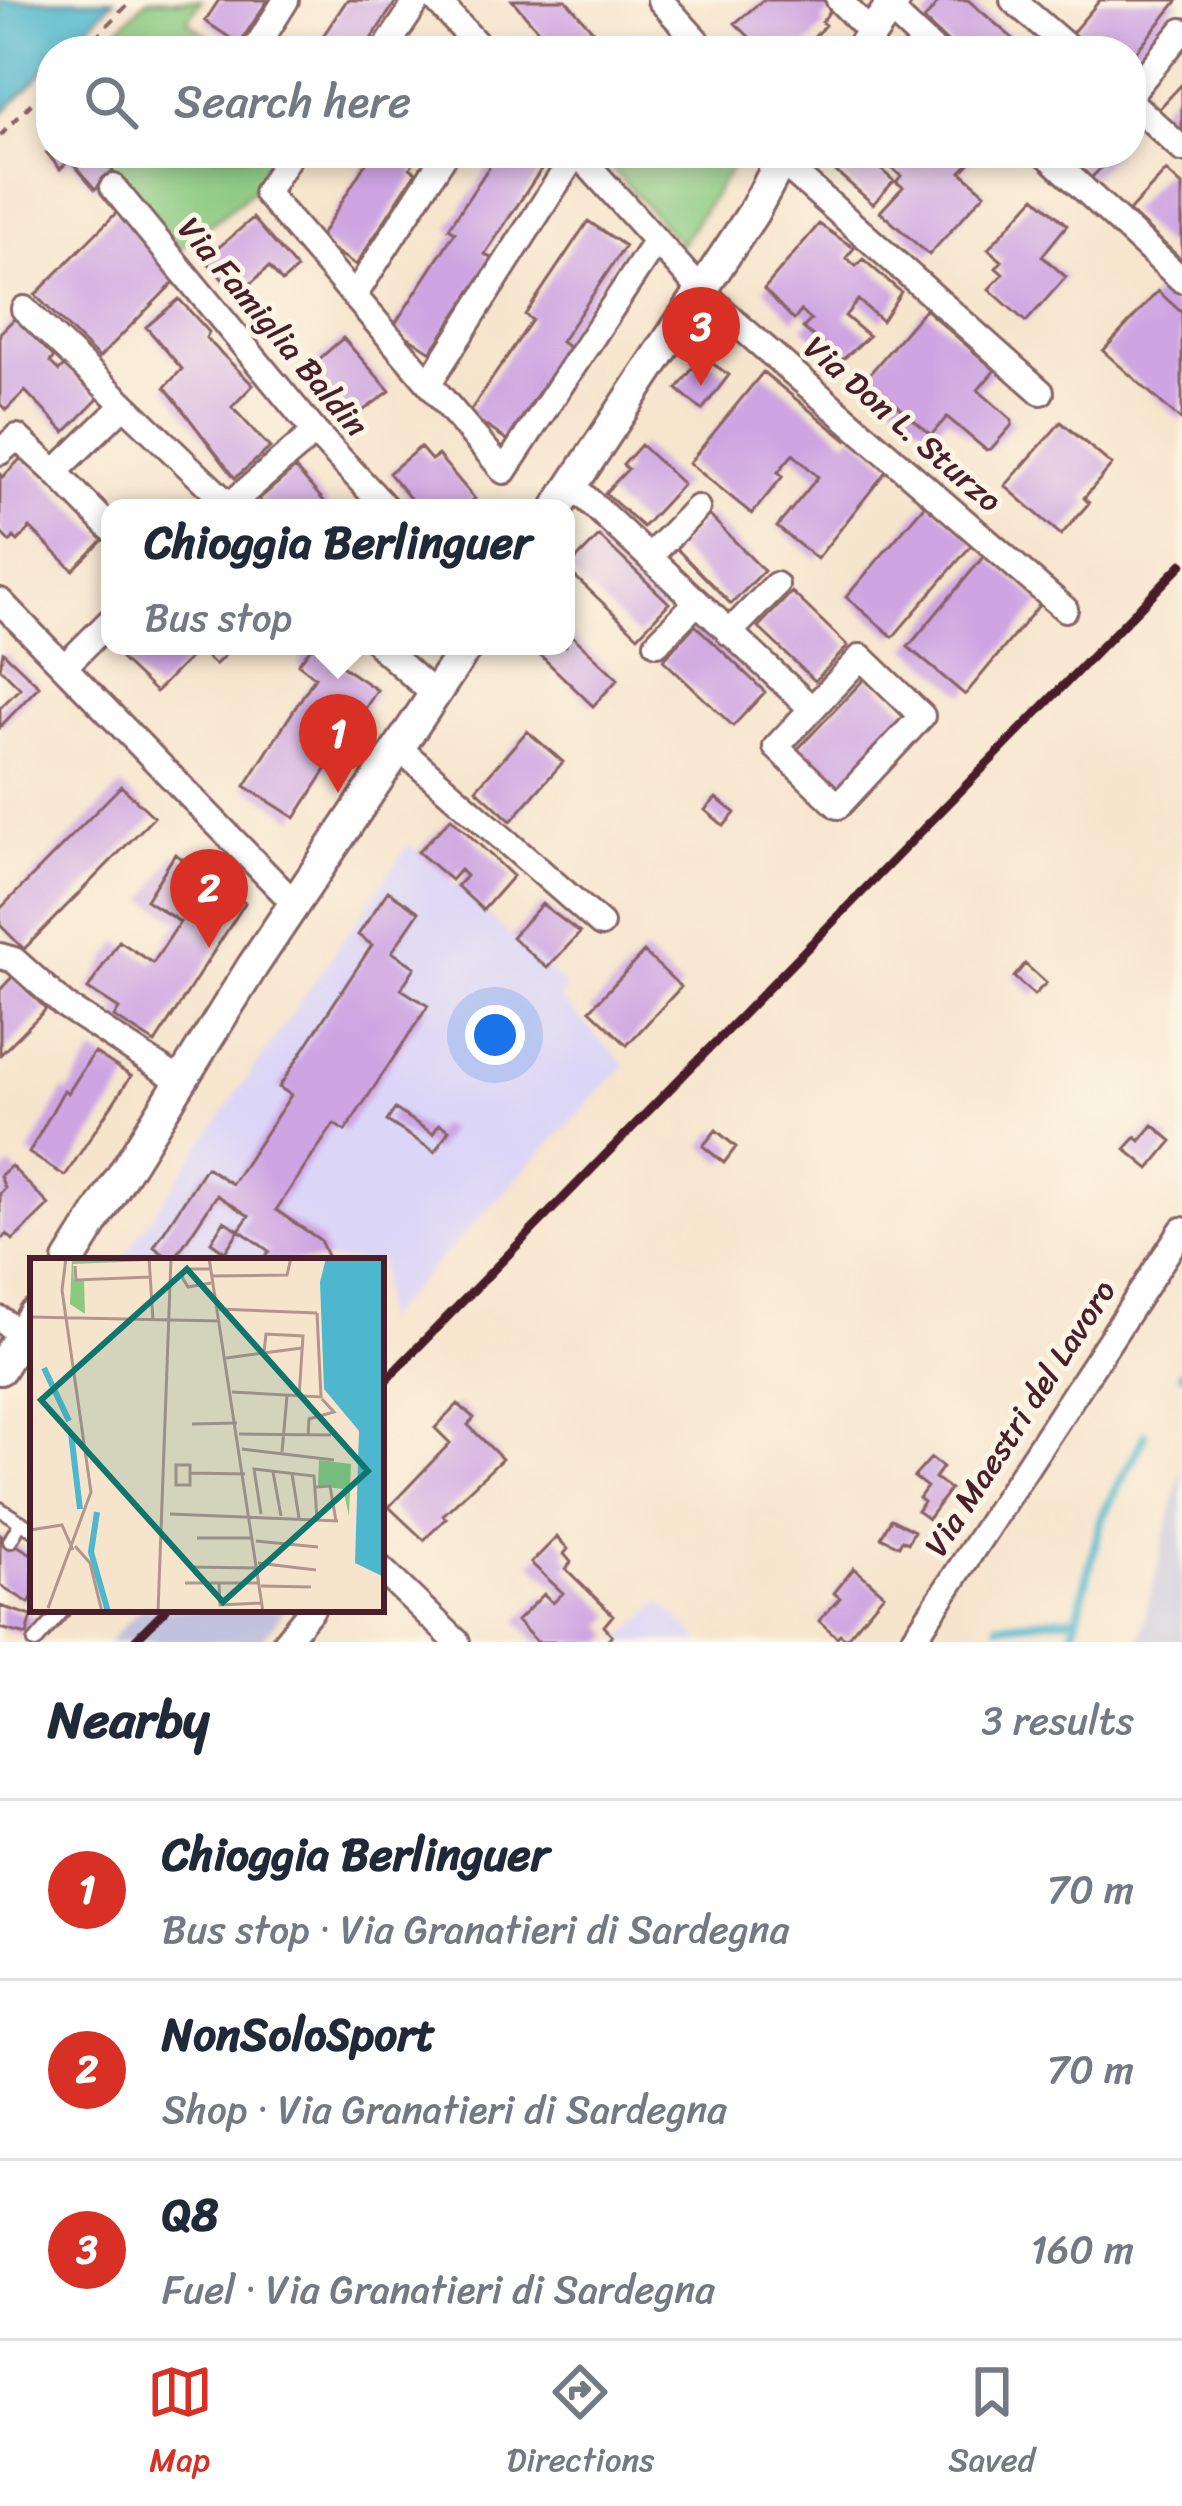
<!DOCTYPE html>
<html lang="en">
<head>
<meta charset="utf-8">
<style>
	:root { --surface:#fff; --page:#f6f6f7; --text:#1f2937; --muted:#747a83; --line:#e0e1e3; --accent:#d93025 }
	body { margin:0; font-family:Sriracha,sans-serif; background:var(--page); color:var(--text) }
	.you { position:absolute; left:495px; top:1035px; width:42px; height:42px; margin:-30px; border:9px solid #fff; border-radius:50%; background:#1a73e8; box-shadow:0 0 0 18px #1a73e833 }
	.badge { display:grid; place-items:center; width:78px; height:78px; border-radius:50%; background:var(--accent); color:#fff; font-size:39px; font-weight:700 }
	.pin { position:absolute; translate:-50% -99px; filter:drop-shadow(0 3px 6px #0008) }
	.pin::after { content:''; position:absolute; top:63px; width:42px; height:36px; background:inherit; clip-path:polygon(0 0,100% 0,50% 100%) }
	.popup { position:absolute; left:101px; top:499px; width:474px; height:156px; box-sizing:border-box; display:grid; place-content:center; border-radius:24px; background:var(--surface); filter:drop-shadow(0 3px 9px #0005); font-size:39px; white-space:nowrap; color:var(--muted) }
	.popup b { font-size:45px; color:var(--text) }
	.popup::after { content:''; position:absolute; left:50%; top:100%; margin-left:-24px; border:24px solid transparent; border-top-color:var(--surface) }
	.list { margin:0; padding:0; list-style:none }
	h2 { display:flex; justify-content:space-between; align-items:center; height:156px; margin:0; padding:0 48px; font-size:51px }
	h2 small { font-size:39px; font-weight:400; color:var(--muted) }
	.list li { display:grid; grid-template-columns:78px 1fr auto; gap:36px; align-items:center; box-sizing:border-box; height:180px; padding:0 48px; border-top:3px solid var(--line) }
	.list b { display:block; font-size:45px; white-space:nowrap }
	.list p { margin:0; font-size:39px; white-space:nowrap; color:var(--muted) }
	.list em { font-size:39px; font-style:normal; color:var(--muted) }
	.icon { flex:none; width:66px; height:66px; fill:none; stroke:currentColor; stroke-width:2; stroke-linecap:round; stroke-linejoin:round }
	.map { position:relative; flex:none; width:1182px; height:1642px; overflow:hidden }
	.search { position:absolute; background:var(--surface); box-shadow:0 6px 18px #0003; left:36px; right:36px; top:36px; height:132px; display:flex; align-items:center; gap:30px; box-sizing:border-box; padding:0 42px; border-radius:48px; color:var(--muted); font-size:45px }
	.sheet { height:696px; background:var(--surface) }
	nav { display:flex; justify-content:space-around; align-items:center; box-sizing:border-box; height:168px; border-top:3px solid var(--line); background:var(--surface); font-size:33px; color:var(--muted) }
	nav a { display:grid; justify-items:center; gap:6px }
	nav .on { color:var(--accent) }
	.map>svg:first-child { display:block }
</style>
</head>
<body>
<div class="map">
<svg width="1182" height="1642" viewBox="0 0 1182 1642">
	<rect width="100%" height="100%" fill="#fcf5e5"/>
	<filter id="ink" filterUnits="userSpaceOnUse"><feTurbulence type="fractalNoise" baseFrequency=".00833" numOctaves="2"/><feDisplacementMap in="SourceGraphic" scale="24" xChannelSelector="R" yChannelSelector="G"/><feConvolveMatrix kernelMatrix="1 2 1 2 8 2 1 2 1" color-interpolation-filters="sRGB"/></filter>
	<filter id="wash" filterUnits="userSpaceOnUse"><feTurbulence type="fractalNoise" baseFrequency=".004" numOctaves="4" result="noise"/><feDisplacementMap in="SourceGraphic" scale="48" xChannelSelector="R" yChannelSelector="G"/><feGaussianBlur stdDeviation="2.7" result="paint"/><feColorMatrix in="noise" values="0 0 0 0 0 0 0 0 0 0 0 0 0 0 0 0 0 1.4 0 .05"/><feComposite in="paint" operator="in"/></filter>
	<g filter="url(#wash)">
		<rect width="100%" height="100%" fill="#f7e4cc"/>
		<path fill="#dbd6f7" d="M409,844L567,987L559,998L625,1065L381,1321V1261H121Z
			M660,1601L702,1642H619Z"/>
		<path fill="#c1c2dd" d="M1182,1467V1642H1139Z
			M140,1609H285L261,1642H108Z"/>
		<path fill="#89c980" stroke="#6a7456" stroke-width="3" d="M147,0H201L187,21L227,49L131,51L135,47L117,30Z
			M98,153H277L255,189L178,251Z
			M598,153H741L681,245Z"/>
		<path fill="#4fb7cd" stroke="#4c6b7c" stroke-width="3" d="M0,0H114L64,51H51V64L0,116Z"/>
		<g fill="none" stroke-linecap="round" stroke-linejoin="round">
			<path stroke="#4fb7cd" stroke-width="9" d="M1181,1374L1182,1373
				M998,1625L1077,1617
				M1071,1642L1102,1517L1145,1435"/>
		</g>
		<g id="blocks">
			<path fill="#cea4e2" d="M219,0H268L239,44L205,21Z
				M347,0H397L363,51H313Z
				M512,0H566L600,39L586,51H556Z
				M763,0H823L832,8L822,22L825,25L802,51H764L735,23Z
				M940,0H968L1024,48L957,51L924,20Z
				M1100,0H1178L1131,58V51H1094L1072,33Z
				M1182,84V132L1158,110Z
				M47,153H98L113,171L95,189L70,160L60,169Z
				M372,153H419L410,168L416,172L356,265L318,240Z
				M498,153H540L548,159L485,254L492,259L431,352L393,327L455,232L449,228Z
				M833,153H887L876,165L894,181L873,204L825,162Z
				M895,153H979L961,172L985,193L929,255L880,212L903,187L896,182L901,176L886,163Z
				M1064,153H1116L1091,178Z
				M1166,171L1182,186V260L1129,211Z
				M1035,197L1067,225L1042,256L1066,277L1026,322L989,289L1003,274L996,268L1002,261L988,249Z
				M119,210L183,273L99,358L35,295Z
				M253,218L297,269L282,282L269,267L237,296L205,259Z
				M588,221L625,246L561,342L569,347L507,440L468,414L532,320L525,315Z
				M819,224L854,248L846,258L856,266L863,259L901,292L882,321L858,300L845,316L869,336L842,360L803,328L811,320L801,311L794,320L764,289Z
				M1158,291L1182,313V421L1103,351Z
				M179,299L209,332L206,338L253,385L232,407L270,448L235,478L165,387L182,369L146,327Z
				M925,309L995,370L978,390L1012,420V425L991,449L986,450L947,417L931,435L866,378Z
				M15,318L54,357L50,362L59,371L65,365L99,398L65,432L25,391L6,410L0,404V333Z
				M343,338L390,391L345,424L301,375Z
				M702,356L729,375L702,410L677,389Z
				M763,372L847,441L853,434L891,465L817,559L777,527L818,477L793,454L778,472L783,476L752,514L689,463Z
				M1061,422L1112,465L1084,498L1089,503L1061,535L1005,486Z
				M641,445L683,484L643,527L605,493L628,469L623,465Z
				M420,447L431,460L438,455L475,499L468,505L471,508H418L389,473Z
				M21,458L105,538L73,570L30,528L18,541L14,537L10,542L0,532V474L3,477Z
				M295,468L330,508H267L259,499Z
				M928,501L975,541L893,637L846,597Z
				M709,515L764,571L731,604L676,548Z
				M599,536L669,603L638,636L567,569Z
				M985,555L1041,603L965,695L908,647Z
				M792,592L848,646L815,681L758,627Z
				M695,625L765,692L733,726L663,660Z
				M566,630L618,679L593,706L536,651L541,646H566Z
				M134,646H234L215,665L198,649L156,692L121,659Z
				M312,646L377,690L295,818L245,786L315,677L298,664Z
				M3,652L39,686L0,727V708L20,688L0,668Z
				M867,676L912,715L839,794L794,753Z
				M527,731L563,762L511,821L476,789Z
				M121,786L154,817L24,949L0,925V909Z
				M716,798L735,813L724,826L705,810Z
				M451,818L513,876L483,910L457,886L466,876L460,870L451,880L418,852Z
				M175,854L245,903L155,1043L114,1017L119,1009L88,989L119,941L153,963L180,922L146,900Z
				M388,891L419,912L392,952L415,967L401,989L428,1006L345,1131L334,1124L276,1210L320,1240L327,1256L323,1261H262L269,1251L239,1230L249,1216L217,1195L173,1261L154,1247L206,1167L232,1184L291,1095L279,1087L372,945L358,935Z
				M542,904L580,933L547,968L512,937Z
				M644,952L681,987L627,1045L590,1010Z
				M1025,964L1046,983L1034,995L1014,977Z
				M13,976L46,1009L0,1055V990Z
				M94,1052L131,1076L65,1176L29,1153L64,1090L68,1093Z
				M395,1109L433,1134L439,1124L449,1130L435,1152L387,1121Z
				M1153,1125L1172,1141L1149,1169L1125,1149L1136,1137L1140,1141Z
				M716,1130L736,1147L724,1163L703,1146Z
				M11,1166L49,1205L13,1240L7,1234L0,1241V1193L5,1188L0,1176Z
				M224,1221L239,1230L225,1252L211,1242Z
				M458,1404L474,1418L468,1425L502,1459L443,1515L446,1518L424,1540L389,1507L450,1443L435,1428Z
				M931,1458L943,1467L935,1478L950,1489L928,1519L917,1511L924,1502L919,1498L927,1487L914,1477Z
				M891,1519L914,1531L908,1543L902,1540L899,1546L881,1537Z
				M0,1535L33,1555V1596L29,1603L0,1585Z
				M557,1537L568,1549L564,1554L571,1562L566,1569L613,1615L604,1626L612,1635L605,1642H537L517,1621L544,1594L553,1603L563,1593L531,1563Z
				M854,1568L884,1594L846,1639L840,1634L837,1637L819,1621L840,1598L834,1593Z
				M0,1606L32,1616L27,1635L0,1628Z"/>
		</g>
	</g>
	<g filter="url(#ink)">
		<use href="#blocks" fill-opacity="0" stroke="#876463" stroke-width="3"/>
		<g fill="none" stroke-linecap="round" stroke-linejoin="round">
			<g stroke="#876463" stroke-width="18">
				<path id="service" d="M0,1509L33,1530
					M10,1541L21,1522
					M35,1642L64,1609"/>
			</g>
			<g stroke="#876463" stroke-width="30">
				<path id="minor" d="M436,0L483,51
					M660,0L706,51
					M839,0L872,34
					M1013,0L1072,51
					M889,9L934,51
					M254,51L286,0
					M384,51L418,0
					M1131,93L1182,31
					M1131,102L1182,149
					M291,153L266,193L504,471L656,241
					M577,153L699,288L735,322L1065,609
					M1045,153L1182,280
					M780,160L1041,392
					M113,187L315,432L386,508
					M354,296L446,153
					M24,309L232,508
					M429,383L576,153
					M0,452L17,437L55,472L124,405
					M55,472L110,528
					M572,485L811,708
					M226,508L315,432
					M649,557L697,508
					M0,601L294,903
					M729,633L776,585
					M657,643L697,602
					M380,646L435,695
					M861,657L922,716L838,806L776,747Z
					M66,665L110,621
					M399,748L601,924
					M0,956L14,960L64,1005L182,1082
					M0,1319L21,1334
					M381,1569L457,1642
					M285,1642L312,1609
					M912,1642L1182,1230"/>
			</g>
			<g stroke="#876463" stroke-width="36">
				<path id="tertiary" d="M859,51L895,0
					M557,508L753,213L785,153
					M69,1261L252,967L467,646
					M0,1369L33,1315"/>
			</g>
			<path stroke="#876463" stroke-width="4.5" stroke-dasharray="9 9" stroke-linecap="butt" d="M82,51L132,0
				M0,136L51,83"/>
			<use href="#service" stroke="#fff" stroke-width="12"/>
			<use href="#minor" stroke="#fff" stroke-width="24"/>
			<use href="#tertiary" stroke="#fff" stroke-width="30"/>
			<path stroke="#4a1f2b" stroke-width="9" d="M381,1385L1182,564
				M133,1642L166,1609"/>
		</g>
	</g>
	<g text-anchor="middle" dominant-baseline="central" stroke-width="10" stroke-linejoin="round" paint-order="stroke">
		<g font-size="33" fill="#4a1f2b" stroke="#fcf5e5">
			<text transform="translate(273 327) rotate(50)">Via Famiglia Baldin</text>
			<text transform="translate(903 424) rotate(41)">Via Don L. Sturzo</text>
			<text transform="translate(1020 1418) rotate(-57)">Via Maestri del Lavoro</text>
		</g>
	</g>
	<g transform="translate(30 1258)">
		<rect width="354" height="354" fill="#f7e4cc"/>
		<path d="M42,0H117V3L43,6L44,22H54L55,56L40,46ZM289,202L321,206L319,258L313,231L288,228Z" fill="#89c980"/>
		<path d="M296,0H354V319L325,305L329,173L294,131L290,24Z" fill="#4fb7cd"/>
		<path fill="none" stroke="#4fb7cd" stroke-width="6" d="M14,110L39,163M41,175L50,251M67,254L61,294L78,354"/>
		<path fill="none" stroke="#b2958c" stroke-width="3" d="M119,0L123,62M179,0L233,354M45,8L46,22L120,19M181,11H155L152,19L158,29L181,25M182,18L257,17L261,0M189,51L287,55M0,59L190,63M234,94L236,76L273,78L269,139M196,100L272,90M202,134L291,139L287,55M162,166L207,165M209,176L301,177M278,177L279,161L304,154L292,141M212,191L304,202M252,194L257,138M243,214L251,258M160,215V227H146V207H160V215L215,216M262,216L269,260M286,229L300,228L306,263M140,256L308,263M231,256L224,211L284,218L287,261M0,272L32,267L43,292M167,280H223M226,283L288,289M45,288L60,305L72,354M228,305L286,312M160,309L228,310M155,325H229M189,325L190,347L231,345M231,328L281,329M18,350L61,234L32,32L36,0M128,354L141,0"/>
		<path fill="#0f766e" fill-opacity="0.15" stroke="#0f766e" stroke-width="6" d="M157,11L338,213L193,344L11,142Z"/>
		<rect width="354" height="354" fill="none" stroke="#4a1f2b" stroke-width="6"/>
	</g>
</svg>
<div class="you"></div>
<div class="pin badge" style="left:338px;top:793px">1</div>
<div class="popup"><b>Chioggia Berlinguer</b>Bus stop</div>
<div class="pin badge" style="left:209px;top:948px">2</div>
<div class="pin badge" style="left:701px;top:386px">3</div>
<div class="search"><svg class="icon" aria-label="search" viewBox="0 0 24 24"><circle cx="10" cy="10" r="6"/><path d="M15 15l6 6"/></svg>Search here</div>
</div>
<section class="sheet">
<h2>Nearby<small>3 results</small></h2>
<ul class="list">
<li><span class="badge">1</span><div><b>Chioggia Berlinguer</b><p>Bus stop · Via Granatieri di Sardegna</p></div><em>70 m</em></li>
<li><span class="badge">2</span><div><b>NonSoloSport</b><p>Shop · Via Granatieri di Sardegna</p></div><em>70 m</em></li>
<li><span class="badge">3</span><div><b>Q8</b><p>Fuel · Via Granatieri di Sardegna</p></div><em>160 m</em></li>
</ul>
</section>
<nav>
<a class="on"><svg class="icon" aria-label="map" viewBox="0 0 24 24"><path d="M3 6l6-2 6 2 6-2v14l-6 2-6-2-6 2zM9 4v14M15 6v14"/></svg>Map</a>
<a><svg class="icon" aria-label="directions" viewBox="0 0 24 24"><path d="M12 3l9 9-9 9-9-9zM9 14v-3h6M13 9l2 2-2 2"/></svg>Directions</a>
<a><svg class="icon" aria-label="saved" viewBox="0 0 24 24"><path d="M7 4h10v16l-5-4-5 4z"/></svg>Saved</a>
</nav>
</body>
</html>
